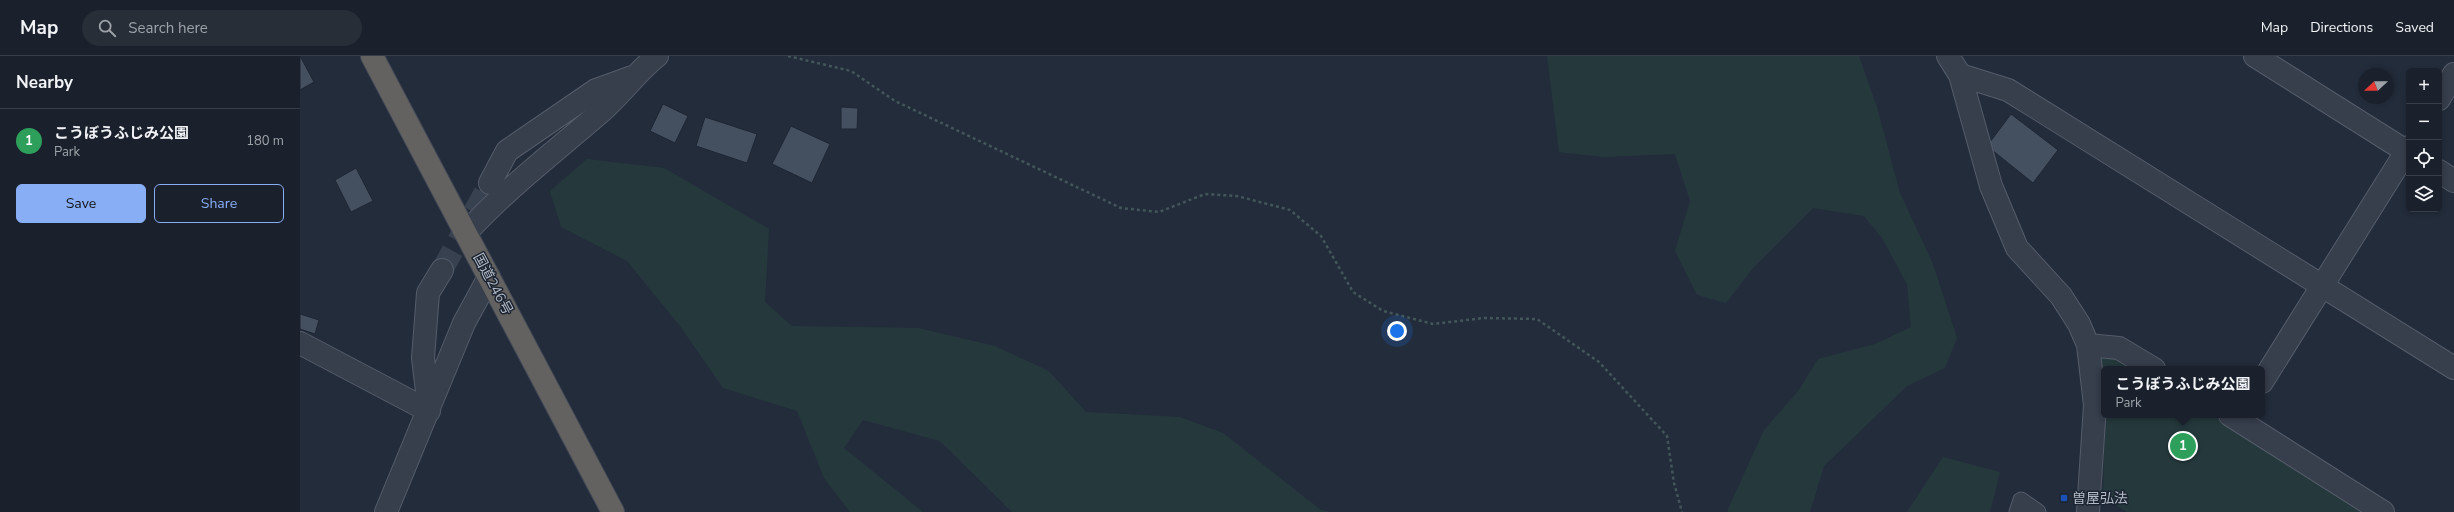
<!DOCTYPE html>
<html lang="en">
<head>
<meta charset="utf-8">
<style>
	:root { --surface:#1a212c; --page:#272e38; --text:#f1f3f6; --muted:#9fa3a9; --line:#383e48; --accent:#88aef6 }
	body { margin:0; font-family:"Nunito Sans","Noto Sans JP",sans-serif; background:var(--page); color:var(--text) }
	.controls { position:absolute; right:12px; top:12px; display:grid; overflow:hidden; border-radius:6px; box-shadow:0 2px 6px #0003 }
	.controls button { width:36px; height:36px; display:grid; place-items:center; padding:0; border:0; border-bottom:1px solid var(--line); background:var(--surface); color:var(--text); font:20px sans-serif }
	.compass { position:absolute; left:2058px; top:12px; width:36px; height:36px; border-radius:50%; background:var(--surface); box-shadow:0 2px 6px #0003; rotate:248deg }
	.you { position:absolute; left:1097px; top:275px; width:14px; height:14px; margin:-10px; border:3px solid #fff; border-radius:50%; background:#1a73e8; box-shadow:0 0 0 6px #1a73e833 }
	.badge { display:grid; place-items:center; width:26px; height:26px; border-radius:50%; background:var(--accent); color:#fff; font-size:13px; font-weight:700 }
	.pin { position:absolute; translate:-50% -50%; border:2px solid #fff; box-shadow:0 1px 4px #0006 }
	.popup { position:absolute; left:1801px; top:310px; width:164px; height:52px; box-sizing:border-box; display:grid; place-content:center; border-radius:6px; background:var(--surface); filter:drop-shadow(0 1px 3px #0005); font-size:13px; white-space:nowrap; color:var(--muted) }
	.popup b { font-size:15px; color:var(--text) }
	.popup::after { content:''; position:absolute; left:50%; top:100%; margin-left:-8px; border:8px solid transparent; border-top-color:var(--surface) }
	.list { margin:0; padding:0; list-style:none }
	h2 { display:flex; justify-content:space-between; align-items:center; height:52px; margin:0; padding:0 16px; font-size:17px }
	h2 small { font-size:13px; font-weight:400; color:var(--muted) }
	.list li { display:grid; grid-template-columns:26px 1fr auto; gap:12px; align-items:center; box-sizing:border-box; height:64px; padding:0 16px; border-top:1px solid var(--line) }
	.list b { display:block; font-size:15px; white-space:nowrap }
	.list p { margin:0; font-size:13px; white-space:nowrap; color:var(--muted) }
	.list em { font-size:13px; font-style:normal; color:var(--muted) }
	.actions { display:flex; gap:8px; padding:12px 16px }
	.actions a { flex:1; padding:9px 0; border:1px solid var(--accent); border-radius:6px; text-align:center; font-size:14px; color:var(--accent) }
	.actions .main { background:var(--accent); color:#111 }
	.icon { flex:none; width:22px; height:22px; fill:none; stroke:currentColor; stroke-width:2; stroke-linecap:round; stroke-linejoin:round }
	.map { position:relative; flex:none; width:2154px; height:456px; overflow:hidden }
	header { display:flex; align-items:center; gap:24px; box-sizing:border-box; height:56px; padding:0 20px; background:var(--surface); border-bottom:1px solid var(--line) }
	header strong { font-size:19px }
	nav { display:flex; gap:22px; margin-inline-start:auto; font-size:14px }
	.search { width:280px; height:36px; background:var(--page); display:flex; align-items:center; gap:10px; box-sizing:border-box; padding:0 14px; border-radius:22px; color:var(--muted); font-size:15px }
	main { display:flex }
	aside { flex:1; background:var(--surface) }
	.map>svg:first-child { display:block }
</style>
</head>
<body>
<header>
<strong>Map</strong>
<div class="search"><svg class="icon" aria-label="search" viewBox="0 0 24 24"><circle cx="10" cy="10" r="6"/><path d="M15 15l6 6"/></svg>Search here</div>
<nav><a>Map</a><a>Directions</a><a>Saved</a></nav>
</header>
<main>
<aside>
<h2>Nearby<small></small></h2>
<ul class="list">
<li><span class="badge" style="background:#2e9e5b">1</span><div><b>こうぼうふじみ公園</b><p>Park</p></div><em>180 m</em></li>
</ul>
<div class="actions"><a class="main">Save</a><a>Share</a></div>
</aside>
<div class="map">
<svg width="2154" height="456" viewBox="0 0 2154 456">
	<rect width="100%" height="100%" fill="#232c3b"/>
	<path fill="#25393d" d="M1247,0H1559L1577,51L1600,137L1633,208L1657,282L1645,312L1607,330L1524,410L1510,456H1428V453L1464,374L1499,334L1518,303L1575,288L1611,271L1607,228L1582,182L1564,160L1513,152L1453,212L1426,247L1397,239L1375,195L1390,145L1375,98L1303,101L1259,96Z
		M287,103L364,112L469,173L465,246L492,270L618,272L695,290L749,315L786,356L880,361L923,377L1021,454L1031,456H712L640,385L563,364L544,392L623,456H550L524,422L497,355L423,332L380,270L327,205L261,171L250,135Z
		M1812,298L1837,313H1804V333L1798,303Z
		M1805,359H1912L2070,456H1827L1803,441Z
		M1643,401L1700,416L1690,456H1607Z"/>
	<path fill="#444f60" stroke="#1e2633" d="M0,0L14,26L0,34Z
		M363,48L388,60L375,87L350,75Z
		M541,51L558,52L557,73H541Z
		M1711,58L1758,94L1733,127L1687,90Z
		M405,61L457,78L447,107L396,90Z
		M491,70L530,88L512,127L472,108Z
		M56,112L73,145L51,156L35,124Z
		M0,258L19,264L15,278L0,273Z"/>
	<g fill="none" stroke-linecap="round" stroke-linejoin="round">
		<path stroke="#384150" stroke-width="22" stroke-dasharray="22 11" stroke-linecap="butt" d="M142,214L190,127"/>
		<g stroke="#555c6a" stroke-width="17">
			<path id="service" d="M1717,456L1721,444L1738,456"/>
		</g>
		<g stroke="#555c6a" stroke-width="24">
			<path id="minor" d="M1648,0L1660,19L1691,130L1717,192L1761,240L1779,268L1788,289L1795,349L1788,456
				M1955,0L2109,97
				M1660,19L1708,34L2154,312
				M2139,43L2154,18
				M2139,115L2154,125
				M190,127L207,95L296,34L332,21
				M166,177C207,132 257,94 303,54C322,37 337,16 357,0
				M0,287L129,355
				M1788,289L1819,292L1854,313
				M1962,326L2109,91
				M129,352L123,302L128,237L142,214
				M1930,359L2083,456
				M86,456L164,267L189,221"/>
		</g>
		<g stroke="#424957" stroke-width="24">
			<path id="trunk" d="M72,0L313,456"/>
		</g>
		<path stroke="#43565a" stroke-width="2.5" stroke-dasharray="3 3" stroke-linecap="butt" d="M488,0L551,15L595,45L821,152L859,156L905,138L937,140L990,154L1021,180L1053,236L1083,255L1133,268L1184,262L1237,263L1299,306L1367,380L1374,427L1382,456"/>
		<use href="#service" stroke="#373e4c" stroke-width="15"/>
		<use href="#minor" stroke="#373e4c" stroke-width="22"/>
		<use href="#trunk" stroke="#646260" stroke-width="22"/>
	</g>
	<rect fill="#1a4fb4" stroke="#1c2431" stroke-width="1.5" x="1760" y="438" width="8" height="8" rx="2"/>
	<g text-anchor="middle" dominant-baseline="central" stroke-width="3" stroke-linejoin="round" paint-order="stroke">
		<g font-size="14" fill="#b2b9c7" stroke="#1c2431">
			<text transform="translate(193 228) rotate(62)">国道246号</text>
		</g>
		<g font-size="14" fill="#b2b9c7" stroke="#1c2431" text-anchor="start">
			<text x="1772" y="442">曽屋弘法</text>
		</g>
	</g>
</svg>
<div class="controls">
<button>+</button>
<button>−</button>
<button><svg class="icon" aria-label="locate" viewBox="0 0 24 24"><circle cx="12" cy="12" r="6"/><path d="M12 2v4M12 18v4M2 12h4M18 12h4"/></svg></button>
<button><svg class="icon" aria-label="layers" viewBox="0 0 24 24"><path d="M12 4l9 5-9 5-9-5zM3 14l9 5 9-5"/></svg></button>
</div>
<svg class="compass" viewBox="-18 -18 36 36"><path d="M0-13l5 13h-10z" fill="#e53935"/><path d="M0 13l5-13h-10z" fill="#9fa3a9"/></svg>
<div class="you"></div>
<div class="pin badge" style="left:1883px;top:390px;background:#2e9e5b">1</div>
<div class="popup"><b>こうぼうふじみ公園</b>Park</div>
</div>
</main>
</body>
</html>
